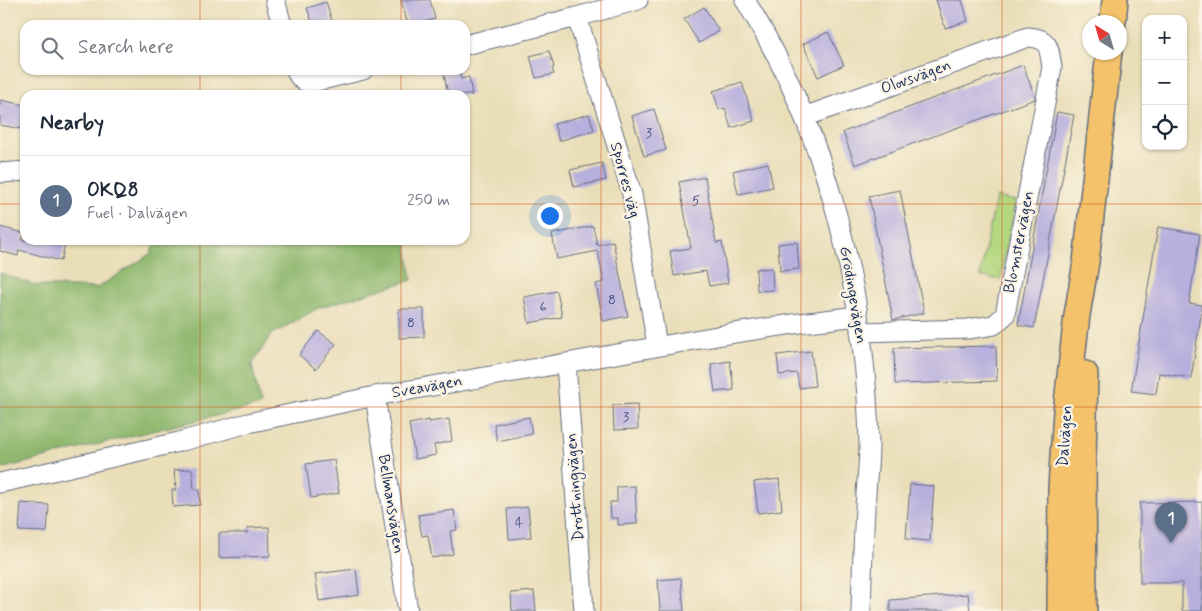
<!DOCTYPE html>
<html lang="en">
<head>
<meta charset="utf-8">
<style>
	:root { --surface:#fff; --page:#f2f2f3; --text:#1f2937; --muted:#747a83; --line:#e0e1e3; --accent:#2563eb }
	body { margin:0; font-family:Mynerve,sans-serif; background:var(--page); color:var(--text) }
	.controls { position:absolute; right:15px; top:15px; display:grid; overflow:hidden; border-radius:10px; box-shadow:0 1px 4px #0004 }
	.controls button { width:45px; height:45px; display:grid; place-items:center; padding:0; border:0; border-bottom:1px solid var(--line); background:var(--surface); color:var(--text); font:25px sans-serif }
	.compass { position:absolute; left:1082px; top:15px; width:45px; height:45px; border-radius:50%; background:var(--surface); box-shadow:0 1px 4px #0004; rotate:323deg }
	.you { position:absolute; left:549px; top:215px; width:18px; height:18px; margin:-12px; border:4px solid #fff; border-radius:50%; background:#1a73e8; box-shadow:0 0 0 8px #1a73e833 }
	.badge { display:grid; place-items:center; width:32px; height:32px; border-radius:50%; background:var(--accent); color:#fff; font-size:16px; font-weight:700 }
	.pin { position:absolute; translate:-50% -41px; filter:drop-shadow(0 1px 2px #0008) }
	.pin::after { content:''; position:absolute; top:26px; width:18px; height:15px; background:inherit; clip-path:polygon(0 0,100% 0,50% 100%) }
	.list { margin:0; padding:0; list-style:none }
	h2 { display:flex; justify-content:space-between; align-items:center; height:65px; margin:0; padding:0 20px; font-size:21px }
	h2 small { font-size:16px; font-weight:400; color:var(--muted) }
	.list li { display:grid; grid-template-columns:32px 1fr auto; gap:15px; align-items:center; box-sizing:border-box; height:90px; padding:0 20px; border-top:1px solid var(--line) }
	.list b { display:block; font-size:19px; white-space:nowrap }
	.list p { margin:0; font-size:16px; white-space:nowrap; color:var(--muted) }
	.list em { font-size:16px; font-style:normal; color:var(--muted) }
	.icon { flex:none; width:28px; height:28px; fill:none; stroke:currentColor; stroke-width:2; stroke-linecap:round; stroke-linejoin:round }
	.map { position:relative; flex:none; width:1202px; height:611px; overflow:hidden }
	.search { position:absolute; background:var(--surface); box-shadow:0 1px 4px #0004; left:20px; top:20px; width:450px; height:55px; display:flex; align-items:center; gap:12px; box-sizing:border-box; padding:0 18px; border-radius:15px; color:var(--muted); font-size:19px }
	.panel { position:absolute; background:var(--surface); box-shadow:0 1px 4px #0004; left:20px; top:90px; width:450px; height:155px; border-radius:15px }
	.map>svg:first-child { display:block }
</style>
</head>
<body>
<div class="map">
<svg width="1202" height="611" viewBox="0 0 1202 611">
	<rect width="100%" height="100%" fill="#fcf5e5"/>
	<filter id="ink" filterUnits="userSpaceOnUse"><feTurbulence type="fractalNoise" baseFrequency=".02" numOctaves="2"/><feDisplacementMap in="SourceGraphic" scale="10" xChannelSelector="R" yChannelSelector="G"/><feConvolveMatrix kernelMatrix="1 2 1 2 8 2 1 2 1" color-interpolation-filters="sRGB"/></filter>
	<filter id="wash" filterUnits="userSpaceOnUse"><feTurbulence type="fractalNoise" baseFrequency=".0096" numOctaves="4" result="noise"/><feDisplacementMap in="SourceGraphic" scale="20" xChannelSelector="R" yChannelSelector="G"/><feGaussianBlur stdDeviation="1.12" result="paint"/><feColorMatrix in="noise" values="0 0 0 0 0 0 0 0 0 0 0 0 0 0 0 0 0 1.4 0 .05"/><feComposite in="paint" operator="in"/></filter>
	<g filter="url(#wash)">
		<rect width="100%" height="100%" fill="#eadeb9"/>
		<path fill="#b4d77f" stroke="#68836e" d="M996,197L1016,201L1000,280L980,276Z"/>
		<path fill="#8fb86e" stroke="#557466" d="M157,240H406L412,280L318,308L271,335L252,365L261,405L123,438L0,469V273L35,285L97,288L150,254Z"/>
		<g id="blocks">
			<path fill="#b7afdd" d="M401,0H430L435,19L414,25H408Z
				M936,0H962L968,21L945,28Z
				M326,2L332,21L320,25H313L307,8Z
				M704,7L719,31L699,43L684,19Z
				M828,32L844,65L818,77L803,44Z
				M549,51L554,67L552,68L554,74L536,78L530,56Z
				M1023,65L1035,97V99L855,165L843,132Z
				M459,71L461,79L469,77L472,95H448L444,74Z
				M742,82L754,121L731,128L725,108L719,110L713,91Z
				M0,100L25,105L21,129L0,125Z
				M654,109L666,150L644,156L632,116Z
				M1057,112L1074,115L1034,328L1018,325Z
				M589,114L594,130L559,141L554,124Z
				M602,163L606,180L574,187L570,170Z
				M768,163L773,187L738,194L733,171Z
				M705,177L716,243L722,242L728,283L709,286L706,271L674,276L670,251L691,248L679,182Z
				M900,190L924,313L893,320L869,196Z
				M593,226L597,245L613,241L628,316L603,321L596,284L604,282L598,251L557,259L552,234Z
				M0,227L24,233L22,240H66L61,261L19,250L18,256L0,251Z
				M1158,227L1200,234L1189,303L1202,305V309L1191,378L1159,373L1156,394L1131,391Z
				M797,242L799,269L780,271L778,244Z
				M772,268L773,290L757,291L756,269Z
				M557,291L562,317L529,323L524,297Z
				M399,309H424V337L399,338Z
				M318,331L336,344L316,369L299,355Z
				M996,346L997,381L895,384L894,348Z
				M811,351L815,386L799,388L797,373L779,375L777,355Z
				M730,361L734,390L715,392L711,364Z
				M637,404L638,429L614,430L613,405Z
				M529,417L532,434L497,441L494,424Z
				M449,419L452,441L434,445L436,455L415,459L409,424L429,420V422Z
				M334,460L339,493L311,498L306,464Z
				M192,469L194,489L199,488L200,505L173,507L172,490H176L174,470Z
				M779,479L782,510L758,513L754,482Z
				M910,484L934,486L930,541L906,539Z
				M635,486L637,524L618,525V518H611L610,502H617V487Z
				M1202,502V611H1182V583H1140V503Z
				M21,503L49,505L47,532L19,531Z
				M528,507L531,537L509,539L507,509Z
				M454,510L457,530L450,531L453,554L432,558L428,535L422,536L418,515Z
				M269,527L270,556L219,558V533H247V528Z
				M356,569L359,595L319,601L315,574Z
				M681,578L684,611H660L658,580Z
				M534,591L536,611H512L511,593Z
				M968,594L970,611H890V600Z"/>
		</g>
	</g>
	<g filter="url(#ink)">
		<use href="#blocks" fill-opacity="0" stroke="#636c7e" stroke-width="1"/>
		<g fill="none" stroke-linecap="round" stroke-linejoin="round">
			<g stroke="#636c7e" stroke-width="21">
				<path id="minor" d="M275,0L282,25
					M745,0C827,132 866,290 869,444C869,466 866,487 865,509C863,543 862,577 861,611
					M577,17L632,194L657,346
					M465,45L577,17L638,0
					M296,70C298,77 302,81 309,83L363,70
					M804,117L1028,37C1050,38 1049,49 1052,67L1005,315L994,325L968,329L860,332
					M0,172L3,173L25,171
					M566,363L584,611
					M375,396L408,611
					M0,483L179,442L248,423L375,396L566,363L728,334L800,323L858,316"/>
			</g>
			<g stroke="#636c7e" stroke-width="28">
				<path id="major" d="M1113,22L1115,0
					M1060,611L1061,488L1066,412L1077,315L1086,262L1109,52
					M1084,611L1083,458L1085,374"/>
			</g>
			<use href="#minor" stroke="#fff" stroke-width="19"/>
			<use href="#major" stroke="#f3c26a" stroke-width="25"/>
		</g>
	</g>
	<path fill="none" stroke="#d45514" stroke-width="1" stroke-opacity="0.55" d="M200,0V25M401,0V25M601,0V611M801,0V611M1002,0V611M200,70V95M401,70V95M0,204H25M465,204H1202M200,240V611M401,240V611M0,407H1202"/>
	<g text-anchor="middle" dominant-baseline="central" stroke-width="4.5" stroke-linejoin="round" paint-order="stroke">
		<g font-size="14" fill="#424f7e">
			<text x="649" y="133">3</text>
			<text x="696" y="201">5</text>
			<text x="612" y="300">8</text>
			<text x="543" y="307">6</text>
			<text x="411" y="323">8</text>
			<text x="626" y="417">3</text>
			<text x="519" y="523">4</text>
		</g>
		<g font-size="16" fill="#1b2f5e" stroke="#fcf5e5">
			<text transform="translate(916 77) rotate(-20)">Olovsvägen</text>
			<text transform="translate(625 180) rotate(75)">Sporres väg</text>
			<text transform="translate(1019 242) rotate(-79)">Blomstervägen</text>
			<text transform="translate(853 295) rotate(80)">Grödingevägen</text>
			<text transform="translate(427 387) rotate(-10)">Sveavägen</text>
			<text transform="translate(1065 436) rotate(-86)">Dalvägen</text>
			<text transform="translate(575 487) rotate(-94)">Drottningvägen</text>
			<text transform="translate(391 504) rotate(81)">Bellmansvägen</text>
		</g>
	</g>
</svg>
<div class="controls">
<button>+</button>
<button>−</button>
<button><svg class="icon" aria-label="locate" viewBox="0 0 24 24"><circle cx="12" cy="12" r="6"/><path d="M12 2v4M12 18v4M2 12h4M18 12h4"/></svg></button>
</div>
<svg class="compass" viewBox="-18 -18 36 36"><path d="M0-13l5 13h-10z" fill="#e53935"/><path d="M0 13l5-13h-10z" fill="#747a83"/></svg>
<div class="you"></div>
<div class="pin badge" style="left:1171px;top:543px;background:#5c6f8a">1</div>
<div class="search"><svg class="icon" aria-label="search" viewBox="0 0 24 24"><circle cx="10" cy="10" r="6"/><path d="M15 15l6 6"/></svg>Search here</div>
<section class="panel">
<h2>Nearby<small></small></h2>
<ul class="list">
<li><span class="badge" style="background:#5c6f8a">1</span><div><b>OKQ8</b><p>Fuel · Dalvägen</p></div><em>250 m</em></li>
</ul>
</section>
</div>
</body>
</html>
